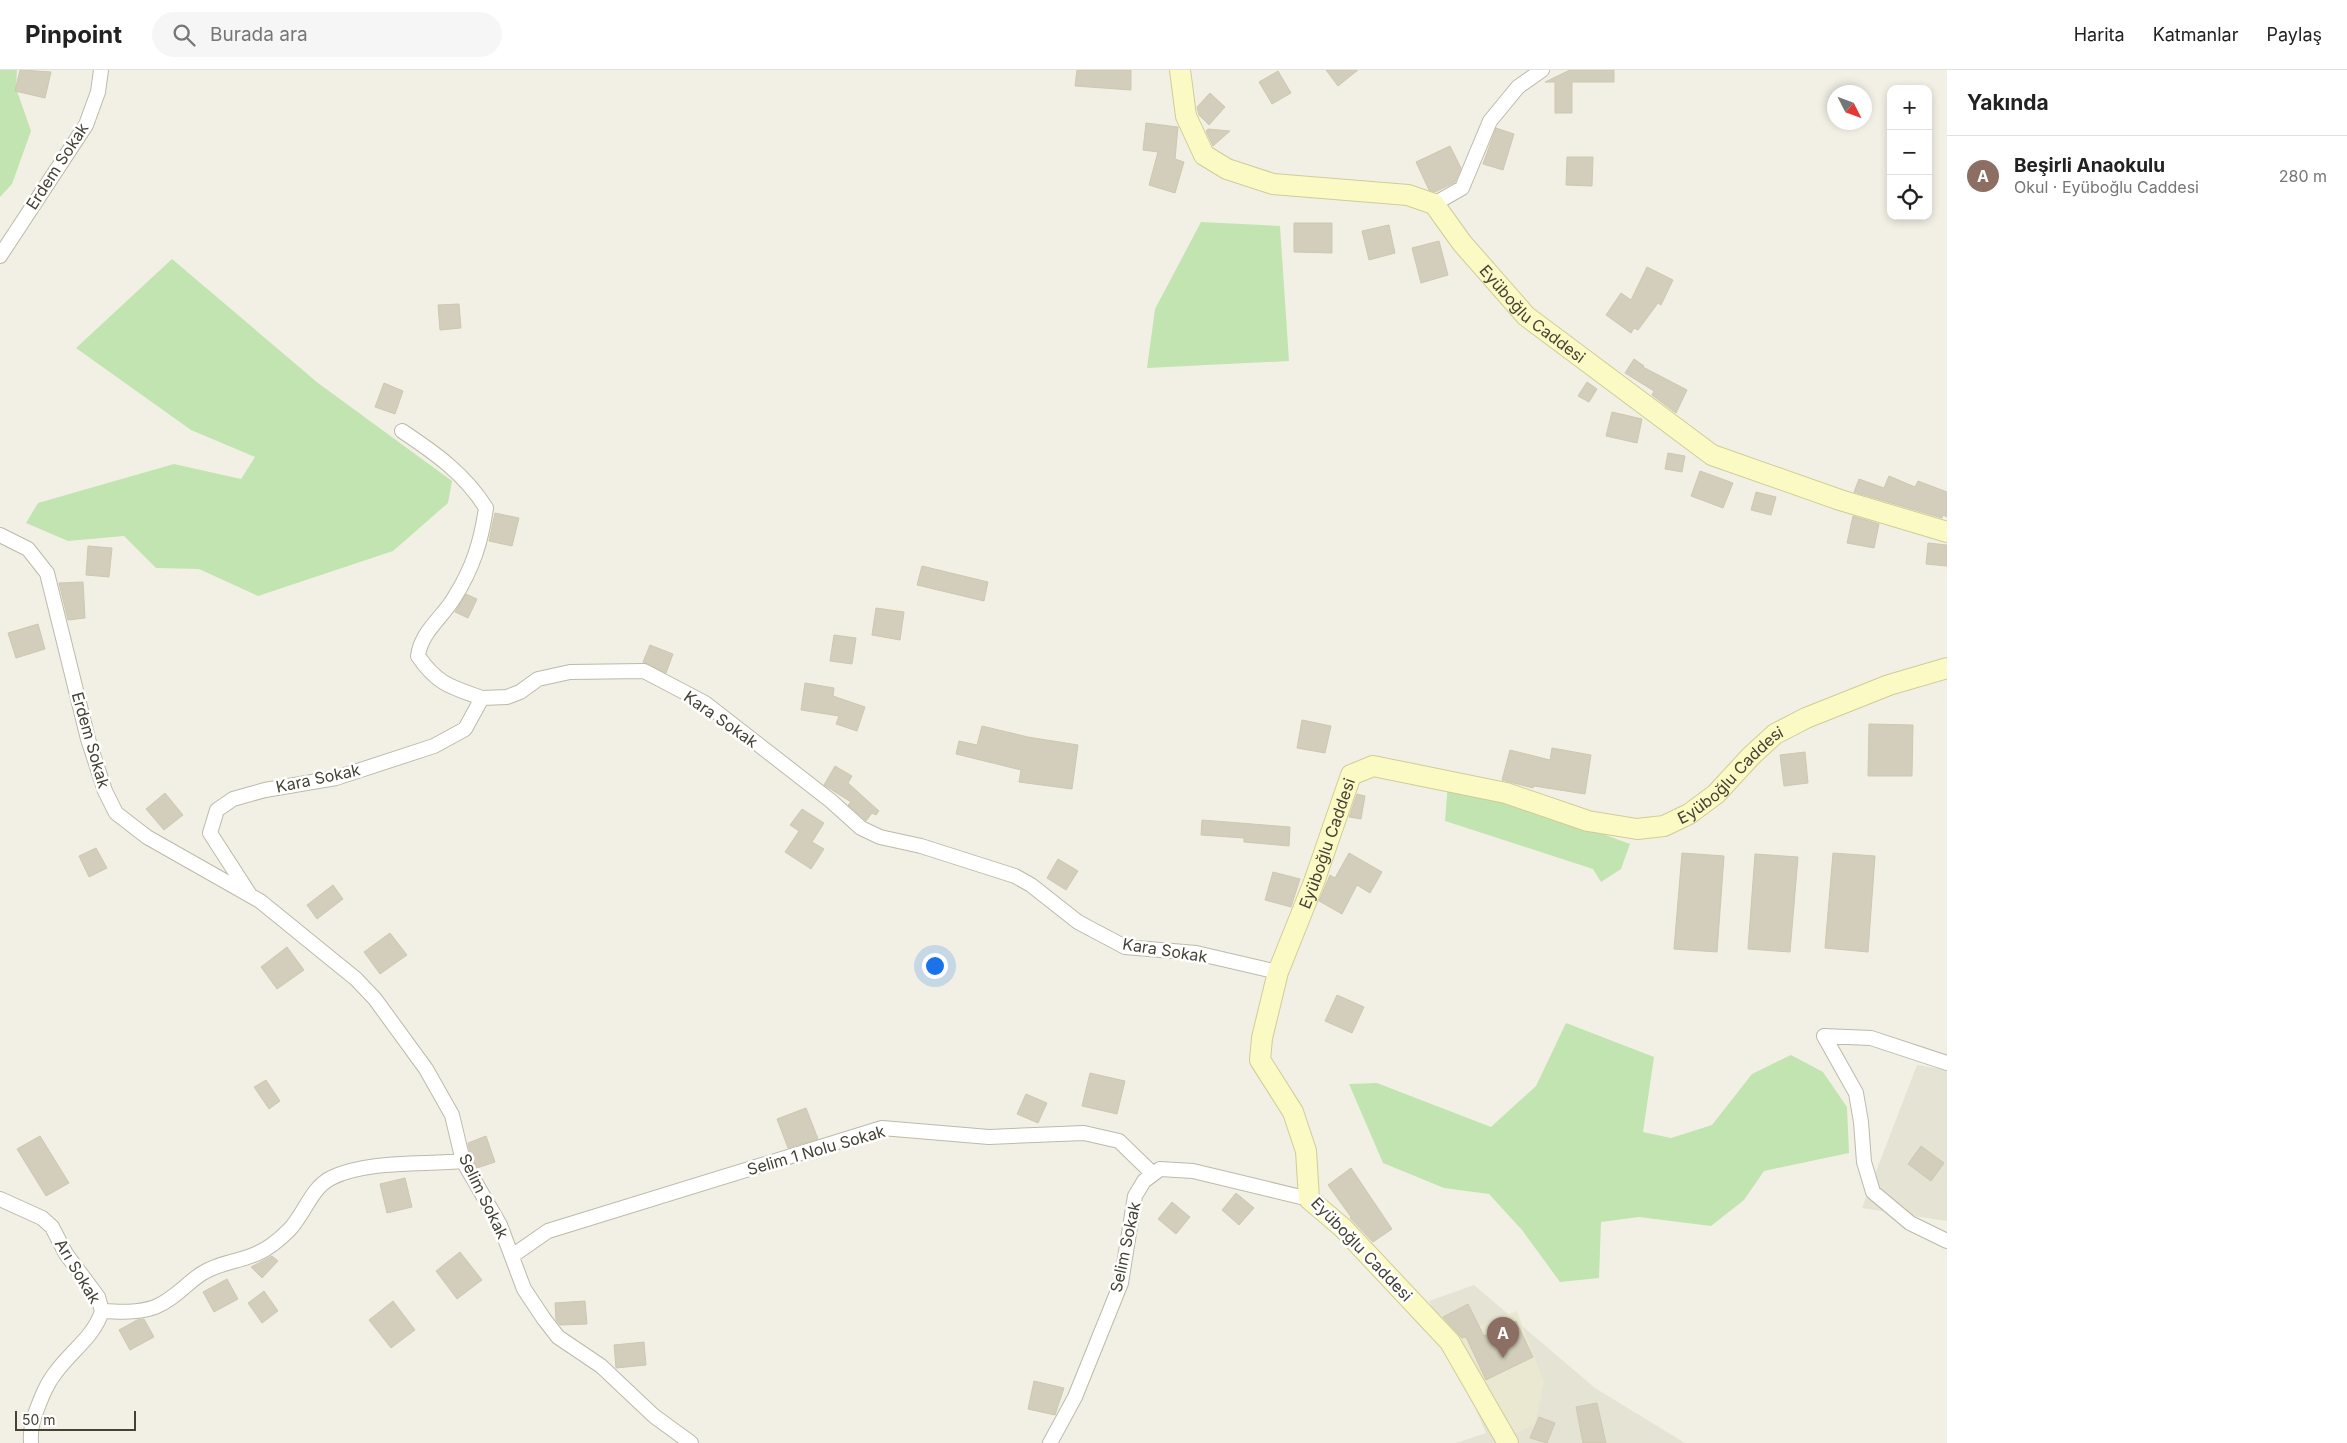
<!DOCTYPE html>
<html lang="tr">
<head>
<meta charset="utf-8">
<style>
	:root { --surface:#fff; --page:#f6f6f6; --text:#222; --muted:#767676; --line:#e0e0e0; --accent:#0b8043 }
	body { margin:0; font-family:Inter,sans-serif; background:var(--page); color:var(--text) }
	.controls { position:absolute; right:15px; top:15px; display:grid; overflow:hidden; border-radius:10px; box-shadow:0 2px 8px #0003 }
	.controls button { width:45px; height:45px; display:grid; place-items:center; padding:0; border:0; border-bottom:1px solid var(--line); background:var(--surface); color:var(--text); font:25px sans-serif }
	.compass { position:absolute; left:1827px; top:15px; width:45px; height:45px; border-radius:50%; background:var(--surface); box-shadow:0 2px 8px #0003; rotate:132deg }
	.scale { position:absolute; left:15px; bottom:12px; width:121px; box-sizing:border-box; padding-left:5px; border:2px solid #444135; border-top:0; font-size:14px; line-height:18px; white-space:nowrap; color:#444135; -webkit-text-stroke:4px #fff; paint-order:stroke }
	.you { position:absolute; left:934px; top:895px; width:18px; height:18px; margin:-12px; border:4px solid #fff; border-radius:50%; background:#1a73e8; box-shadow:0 0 0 8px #1a73e833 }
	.badge { display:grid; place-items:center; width:32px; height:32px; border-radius:50%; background:var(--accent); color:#fff; font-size:16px; font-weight:700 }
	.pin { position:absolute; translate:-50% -41px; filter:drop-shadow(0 1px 2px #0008) }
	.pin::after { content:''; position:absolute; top:26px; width:18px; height:15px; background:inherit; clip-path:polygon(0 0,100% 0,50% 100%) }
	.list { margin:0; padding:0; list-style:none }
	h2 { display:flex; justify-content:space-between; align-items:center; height:65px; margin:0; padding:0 20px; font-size:21px }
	h2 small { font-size:16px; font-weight:400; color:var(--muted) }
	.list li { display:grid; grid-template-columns:32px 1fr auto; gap:15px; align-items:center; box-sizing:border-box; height:80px; padding:0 20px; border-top:1px solid var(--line) }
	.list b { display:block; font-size:19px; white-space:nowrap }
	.list p { margin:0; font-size:16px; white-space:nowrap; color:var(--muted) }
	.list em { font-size:16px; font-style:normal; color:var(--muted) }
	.icon { flex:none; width:28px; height:28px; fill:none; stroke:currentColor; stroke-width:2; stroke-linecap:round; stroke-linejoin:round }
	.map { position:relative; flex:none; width:1947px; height:1373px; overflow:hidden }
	header { display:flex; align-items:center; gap:30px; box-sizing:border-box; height:70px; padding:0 25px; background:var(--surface); border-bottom:1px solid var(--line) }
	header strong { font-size:24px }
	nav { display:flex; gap:28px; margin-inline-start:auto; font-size:18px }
	.search { width:350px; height:45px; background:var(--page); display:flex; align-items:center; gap:12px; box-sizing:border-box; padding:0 18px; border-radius:28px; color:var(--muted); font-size:19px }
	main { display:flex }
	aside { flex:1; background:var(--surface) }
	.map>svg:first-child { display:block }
</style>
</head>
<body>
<header>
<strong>Pinpoint</strong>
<div class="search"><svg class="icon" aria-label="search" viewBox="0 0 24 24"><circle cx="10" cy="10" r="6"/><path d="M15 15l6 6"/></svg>Burada ara</div>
<nav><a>Harita</a><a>Katmanlar</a><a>Paylaş</a></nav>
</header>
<main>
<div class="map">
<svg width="1947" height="1373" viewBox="0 0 1947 1373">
	<rect width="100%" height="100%" fill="#f2f0e5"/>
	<path fill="#e5e3d3" d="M1917,995L1947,1000V1151L1862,1138Z
		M1474,1215L1595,1318L1685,1373H1456L1486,1363L1429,1231Z"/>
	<path fill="#eae8d0" d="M1517,1241L1544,1312L1535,1354L1517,1363L1508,1358L1457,1264Z"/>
	<path fill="#c1e4b0" d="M0,0H17L16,18L31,61L12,114L0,127Z
		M1201,152L1280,156L1289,291L1147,298L1155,239Z
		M172,189L318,313L452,411L448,433L393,481L258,526L199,499L156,498L124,466L68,471L26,453L38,433L174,394L241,409L255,387L191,360L76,278Z
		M1448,712L1507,729L1630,774L1621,799L1601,812L1593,799L1445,751Z
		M1566,953L1654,987L1643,1062L1671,1068L1712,1055L1752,1004L1791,985L1823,1002L1847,1037L1849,1083L1764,1101L1744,1130L1711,1156L1639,1147L1601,1152L1599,1208L1560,1212L1522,1160L1489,1124L1444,1118L1383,1093L1349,1014L1377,1013L1491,1057L1536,1016Z"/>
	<path fill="#d2cebb" stroke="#cdc8af" d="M20,0L51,2L45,28L15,21Z
		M1077,0H1131V20L1075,16Z
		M1326,0H1358L1338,16Z
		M1570,0H1614V12H1572V43H1555V12H1545Z
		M1278,1L1291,23L1272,34L1259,12Z
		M1210,23L1225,37L1209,55L1199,45L1197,37Z
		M1146,53L1178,57L1175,89L1184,92L1175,123L1149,115L1158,82L1143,80Z
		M1496,58L1514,64L1503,100L1483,94Z
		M1208,59L1230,61L1213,76L1206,61Z
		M1450,76L1461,98L1455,112L1435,122L1429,120L1416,92Z
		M1567,87H1593L1592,116L1566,115Z
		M1294,153H1332V183L1294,182Z
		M1389,155L1395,183L1369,190L1362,161Z
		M1439,171L1448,205L1421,213L1412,178Z
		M1647,197L1673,210L1661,235L1658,233L1638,260L1634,258L1631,263L1606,245L1621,223L1631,230Z
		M459,234L461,258L440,260L438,235Z
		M1634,289L1644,296L1643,297L1687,320L1676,343L1652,325L1654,321L1625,303Z
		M1587,312L1597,319L1589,332L1578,326Z
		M384,313L403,321L395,344L375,337Z
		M1612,342L1642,349L1637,373L1606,366Z
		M1668,383L1685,386L1682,402L1665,399Z
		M1700,401L1733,413L1723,438L1691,426Z
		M1889,406L1915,417L1918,411L1947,422V447L1943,445L1942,448L1854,422L1859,409L1884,418Z
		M1756,422L1776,427L1771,445L1751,440Z
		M495,443L519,448L512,476L489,471Z
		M1853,446L1879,454L1874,478L1847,473Z
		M1928,473L1947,475V496L1926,494Z
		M88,476L112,478L109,507L86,505Z
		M922,496L988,512L984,531L917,515Z
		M83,512L85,548L68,550L59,513Z
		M466,524L477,529L468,548L455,542Z
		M876,538L904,542L900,570L872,565Z
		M38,554L45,579L16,588L8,563Z
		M834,565L856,568L852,594L830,591Z
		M650,575L673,584L666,603L643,592Z
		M805,613L834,618L833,626L865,637L857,661L836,654L839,646L801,640Z
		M1302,650L1331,656L1325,683L1297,678Z
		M1869,654L1913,655L1912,706H1868Z
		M982,656L1028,667L1078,675L1072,719L1019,712L1021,700L956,684L959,671L977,675Z
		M1552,678L1591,685L1585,724L1534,716L1533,718L1502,710L1510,680L1550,690Z
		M1805,682L1808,713L1784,716L1780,685Z
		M835,696L852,706L848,713L879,741L876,745L872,743L866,751L848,735L851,732L824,715Z
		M165,723L183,745L164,760L146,739Z
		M1357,724L1365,726L1361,749L1349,747Z
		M802,739L824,753L812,772L824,779L811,799L785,782L799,761L790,755Z
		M1202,750L1290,757L1289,776L1244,772V768L1201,765Z
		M96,778L107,798L89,807L79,786Z
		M1349,783L1382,802L1370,823L1357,815L1342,844L1319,831L1330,805L1335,808Z
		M1682,783L1724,786L1717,882L1674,879Z
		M1833,783L1875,786L1868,882L1825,878Z
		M1755,784L1798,787L1790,882L1748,879Z
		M1058,789L1078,801L1066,820L1047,808Z
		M1273,802L1300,809L1291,837L1265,830Z
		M333,815L343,829L317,849L307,835Z
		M390,863L407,885L380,904L364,882Z
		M287,877L304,900L277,919L261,897Z
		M1337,925L1364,937L1352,963L1325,951Z
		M1090,1003L1125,1011L1117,1044L1082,1036Z
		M266,1010L280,1031L269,1039L254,1017Z
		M1026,1024L1047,1033L1038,1053L1017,1044Z
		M806,1038L818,1069L788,1078L777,1049Z
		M40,1066L69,1113L46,1126L17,1079Z
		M486,1066L495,1092L477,1098L471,1088L468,1073Z
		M1921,1076L1944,1093L1931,1111L1908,1094Z
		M1351,1098L1392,1159L1373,1172L1350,1148L1351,1147L1328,1115Z
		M405,1108L412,1137L387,1143L380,1114Z
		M1236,1123L1254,1138L1239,1155L1222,1140Z
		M1172,1132L1190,1147L1176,1164L1158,1149Z
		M460,1182L482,1210L457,1229L436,1201Z
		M272,1186L278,1191L262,1208L251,1197Z
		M227,1209L238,1229L214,1242L203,1222Z
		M264,1221L278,1241L262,1253L248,1233Z
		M393,1231L415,1260L391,1278L369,1250Z
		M585,1231L587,1254L560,1255L556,1250L555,1233Z
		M1468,1234L1484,1266L1516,1251L1533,1287L1486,1310L1466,1267L1462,1268L1443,1247Z
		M144,1249L154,1267L130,1280L119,1260L137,1250Z
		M644,1272L646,1295L616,1298L614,1275Z
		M1034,1311L1064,1318L1055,1345L1028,1339Z
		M1597,1333L1606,1373H1583L1576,1337Z
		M1539,1347L1555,1353L1547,1373L1530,1368Z"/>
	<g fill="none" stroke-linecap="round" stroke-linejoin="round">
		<g stroke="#bcbaa8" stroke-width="16">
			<path id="street" d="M1434,134L1462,118L1490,51L1518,17L1542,0
				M0,186L86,55L98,22L101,0
				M402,361C435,383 465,404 486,438C481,472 473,498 454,528C442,548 421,562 418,586C437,614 451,617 482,628
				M0,465L28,479L47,503L88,669L105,721L116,743L147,767L260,831L356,909L375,929L426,999L452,1045L463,1091L500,1155L524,1219L544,1249L558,1267L601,1296L654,1346L691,1373
				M250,825L210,763L217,740L233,729L265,720L336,708L434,676L465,659L482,628L507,627L520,622L538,609L570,602L644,601L705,633L831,731L861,758L880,767L921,776L1015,806L1031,815L1078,852L1125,877L1196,883L1278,902
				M1824,966L1856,1023L1861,1052L1864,1092L1873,1122L1910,1153L1947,1171
				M1824,966L1871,968L1947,993
				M0,1129L42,1148L52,1157L66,1184L98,1227L102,1241C94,1267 71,1281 56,1302C47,1313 42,1326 37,1339C32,1351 30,1361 31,1373
				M512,1186L548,1161L882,1058L989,1067L1084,1063L1119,1071L1153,1104
				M102,1241C120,1242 138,1243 155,1237C173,1230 186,1214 201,1204C219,1192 240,1192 258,1183C270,1178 280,1169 289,1160C304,1145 311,1118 331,1108C366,1090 424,1095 463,1091
				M1050,1373L1075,1327L1121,1213L1135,1126L1144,1111L1160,1099L1193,1101L1309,1129"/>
		</g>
		<g stroke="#cfcd97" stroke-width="22">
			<g id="secondary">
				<path id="s1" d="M1180,0L1186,46L1204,85L1227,99L1273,114L1408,125L1434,134L1462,173L1526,246L1712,385L1840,430L1947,462"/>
				<path id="s2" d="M1508,1373L1450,1272L1343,1158L1309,1129L1306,1081L1293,1042L1260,990L1262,968L1278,902L1314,812L1351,705L1373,696L1506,723L1588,751L1637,759L1664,756L1689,744L1716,724L1751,686L1775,664L1806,648L1889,615L1947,598"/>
			</g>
		</g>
		<use href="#street" stroke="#fff" stroke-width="14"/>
		<use href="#secondary" stroke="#fbfac5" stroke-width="20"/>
	</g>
	<g text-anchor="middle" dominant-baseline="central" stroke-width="5" stroke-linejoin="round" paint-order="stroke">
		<g font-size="16" fill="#444135" stroke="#fff">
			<text transform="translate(57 96) rotate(-57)">Erdem Sokak</text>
			<text stroke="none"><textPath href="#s1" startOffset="476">Eyüboğlu Caddesi</textPath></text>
			<text transform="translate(721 649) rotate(35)">Kara Sokak</text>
			<text transform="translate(91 670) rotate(74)">Erdem Sokak</text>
			<text stroke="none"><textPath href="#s2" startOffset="1176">Eyüboğlu Caddesi</textPath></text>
			<text transform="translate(318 708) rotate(-12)">Kara Sokak</text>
			<text stroke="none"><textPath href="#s2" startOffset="696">Eyüboğlu Caddesi</textPath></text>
			<text transform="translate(1165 880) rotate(9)">Kara Sokak</text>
			<text transform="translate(816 1080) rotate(-16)">Selim 1 Nolu Sokak</text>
			<text transform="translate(484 1126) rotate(64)">Selim Sokak</text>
			<text transform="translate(1125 1177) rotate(-78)">Selim Sokak</text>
			<text transform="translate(1362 1179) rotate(46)">Eyüboğlu Caddesi</text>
			<text transform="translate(78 1201) rotate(59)">Arı Sokak</text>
		</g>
	</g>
</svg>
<div class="controls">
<button>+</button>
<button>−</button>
<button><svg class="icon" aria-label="locate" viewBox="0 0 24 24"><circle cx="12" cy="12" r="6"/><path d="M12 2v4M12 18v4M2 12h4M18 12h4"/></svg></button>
</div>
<svg class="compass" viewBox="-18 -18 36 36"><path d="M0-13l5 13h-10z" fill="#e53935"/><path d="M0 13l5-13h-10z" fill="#767676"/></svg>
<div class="scale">50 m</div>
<div class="you"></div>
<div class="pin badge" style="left:1503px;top:1288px;background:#8d6e63">A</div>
</div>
<aside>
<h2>Yakında<small></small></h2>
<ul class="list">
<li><span class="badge" style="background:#8d6e63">A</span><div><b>Beşirli Anaokulu</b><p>Okul · Eyüboğlu Caddesi</p></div><em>280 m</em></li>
</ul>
</aside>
</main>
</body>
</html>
